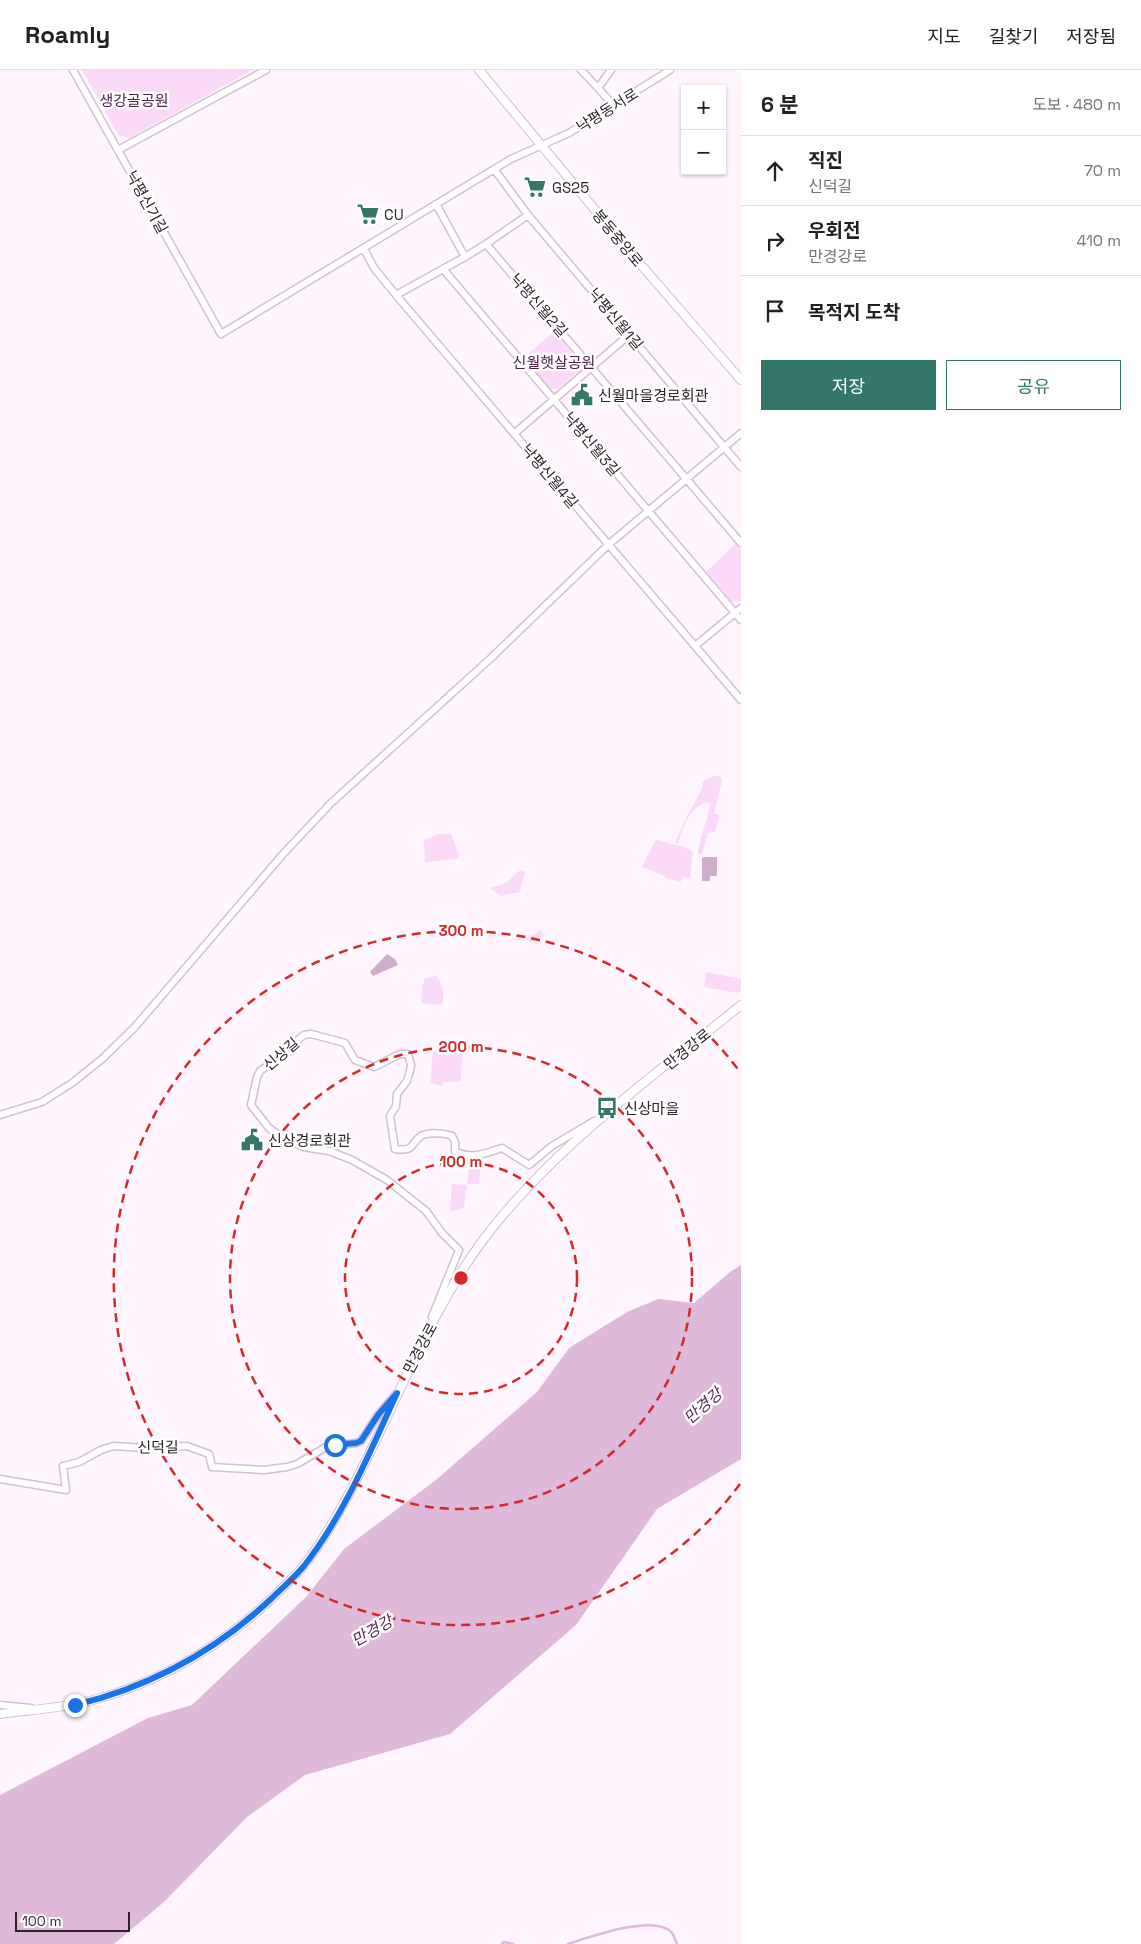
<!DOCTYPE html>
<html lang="ko">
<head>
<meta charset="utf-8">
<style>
	:root { --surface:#fff; --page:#f2f2f2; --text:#202124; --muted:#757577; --line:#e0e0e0; --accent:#33776a }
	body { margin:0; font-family:"Space Grotesk","Noto Sans KR",sans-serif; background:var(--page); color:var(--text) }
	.controls { position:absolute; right:15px; top:15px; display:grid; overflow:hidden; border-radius:0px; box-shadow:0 1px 4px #0004 }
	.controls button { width:45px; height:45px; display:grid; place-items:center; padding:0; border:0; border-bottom:1px solid var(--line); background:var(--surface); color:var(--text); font:25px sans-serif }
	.scale { position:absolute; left:15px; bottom:12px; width:115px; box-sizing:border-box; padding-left:5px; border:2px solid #2c232b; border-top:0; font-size:14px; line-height:18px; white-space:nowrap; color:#2c232b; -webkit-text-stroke:4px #fff; paint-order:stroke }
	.stop { position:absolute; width:15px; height:15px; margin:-11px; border:4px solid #1a73e8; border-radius:50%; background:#fff }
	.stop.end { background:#1a73e8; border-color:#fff; box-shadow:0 1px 5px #0008 }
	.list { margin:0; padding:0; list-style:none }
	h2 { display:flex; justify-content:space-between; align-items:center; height:65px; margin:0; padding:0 20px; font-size:21px }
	h2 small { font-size:16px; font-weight:400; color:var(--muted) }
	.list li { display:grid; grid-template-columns:32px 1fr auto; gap:15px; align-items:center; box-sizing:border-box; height:70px; padding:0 20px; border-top:1px solid var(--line) }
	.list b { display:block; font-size:19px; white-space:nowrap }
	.list p { margin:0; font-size:16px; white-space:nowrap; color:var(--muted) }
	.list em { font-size:16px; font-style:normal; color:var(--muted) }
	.actions { display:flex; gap:10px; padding:15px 20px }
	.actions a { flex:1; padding:11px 0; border:1px solid var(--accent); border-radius:0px; text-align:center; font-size:18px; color:var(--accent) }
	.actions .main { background:var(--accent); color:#fff }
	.icon { flex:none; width:28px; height:28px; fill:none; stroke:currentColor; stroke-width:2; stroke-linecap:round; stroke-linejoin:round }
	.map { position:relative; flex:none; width:741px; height:1874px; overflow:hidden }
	header { display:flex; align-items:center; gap:30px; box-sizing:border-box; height:70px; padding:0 25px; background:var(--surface); border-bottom:1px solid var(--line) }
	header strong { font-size:24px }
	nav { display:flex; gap:28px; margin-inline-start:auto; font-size:18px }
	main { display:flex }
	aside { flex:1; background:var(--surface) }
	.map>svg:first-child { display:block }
</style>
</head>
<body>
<header>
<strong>Roamly</strong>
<nav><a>지도</a><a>길찾기</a><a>저장됨</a></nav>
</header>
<main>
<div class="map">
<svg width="741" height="1874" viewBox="0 0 741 1874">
	<rect width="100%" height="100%" fill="#fff5fe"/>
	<path fill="#fbd9f8" d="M82,0H253L129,68L119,66Z
		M555,261L581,293V299L558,319H551L523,288Z
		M736,473L741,479V531L732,532L706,502Z
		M717,705L721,707L722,711L714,743L720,745L715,762L708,763L702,784L700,785L697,782L711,734L706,732C689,738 683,757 678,774L675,773L684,752L703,717L702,712Z
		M439,764H451L459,784L458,789C447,790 437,790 425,793L424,770Z
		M657,770L685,777L693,782L690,808L682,807L681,812L666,808L665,806L642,797L655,771Z
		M520,800L525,802L520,822L501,826L490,818L506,813Z
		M540,860L544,865L530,873L526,868L530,865L532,866Z
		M706,902L741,909V920L738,923L704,917Z
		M436,906C443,915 445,924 442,935L421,933L422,917L425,908Z
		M441,978L462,981C464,992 460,1000 461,1011L444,1012L442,1016L430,1013L433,982Z
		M471,1088H479L480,1101L479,1114H467Z
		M452,1114L467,1115L464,1138L450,1141Z"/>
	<path fill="#d0accd" d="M704,787H717V806H710V811H702V788Z
		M387,884L395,889L398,895L373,906L370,902Z"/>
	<path fill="#deb9da" d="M741,1195V1389L657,1439L576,1555L450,1664L305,1705L247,1747L165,1831L114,1874H0V1725L148,1648L192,1635L307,1526L344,1479L436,1410L537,1322L569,1278L627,1242L658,1229L694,1233L730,1202Z"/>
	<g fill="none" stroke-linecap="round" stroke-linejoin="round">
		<path stroke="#deb9da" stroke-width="2.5" d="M502,1874L504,1872L513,1874
			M568,1874C589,1867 656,1843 672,1863C674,1866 676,1871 677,1874"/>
		<g stroke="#d5bfd3" stroke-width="9">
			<path id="minor" d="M73,0L221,264L511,89L569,63L670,0
				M581,0L598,18
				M611,0L598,18L613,35
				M118,80L266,0
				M494,99L528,145L741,397
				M436,134L465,187L443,199L741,550
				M528,145L486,174L741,473
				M364,179L374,198L396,225L741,630
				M465,187L486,174
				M396,225L443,199
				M515,363L630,264
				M695,576L741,538
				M0,1045L42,1032L72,1013L102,989L134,958L284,783L331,733L491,588L608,475L741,363
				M432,1247L459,1180L442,1163L426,1141L387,1110L352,1090L329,1081L303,1077L283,1068L269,1058L251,1035L257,1007L260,1001L288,982L300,968L304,965L311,964L345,973L355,990L374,997L400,984H408L411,995L410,1001L407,1011L397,1024L396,1036L390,1046L395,1079C416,1082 410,1073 421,1066C429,1062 445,1063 452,1066L455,1072V1081C471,1090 486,1083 502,1078L529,1095L552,1076L594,1051
				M0,1409L66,1420L63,1396L79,1392L101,1380L113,1376L146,1378L187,1376L209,1384L212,1397L264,1400L287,1397L297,1394L326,1377L356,1373L361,1371L378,1345L396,1324
				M0,1635L31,1638"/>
		</g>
		<g stroke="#d5bfd3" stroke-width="10">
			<path id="tertiary" d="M479,0L635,188L741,310
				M0,1644C30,1640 61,1638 90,1631C158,1613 220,1577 271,1529C282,1518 295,1507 305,1494C320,1475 333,1453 345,1431C392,1346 423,1254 480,1174C550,1079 650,1009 741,935"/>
		</g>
		<use href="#minor" stroke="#fff" stroke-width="6"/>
		<use href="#tertiary" stroke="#fff" stroke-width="8"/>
	</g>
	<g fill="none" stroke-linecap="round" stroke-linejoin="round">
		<path stroke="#1a73e8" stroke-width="6" d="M75,1635C149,1617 216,1581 272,1528C282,1518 294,1508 304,1496C344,1445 370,1382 397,1323L378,1345L361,1371L356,1373L335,1375"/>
	</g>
	<g fill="none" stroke="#d62828" stroke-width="2.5" stroke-dasharray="9 6">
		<circle cx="461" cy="1208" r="116"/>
		<circle cx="461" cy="1208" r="231"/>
		<path d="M740 1414A347 347 0 1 1 740 1002"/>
	</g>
	<defs>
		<g id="supermarket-bare" transform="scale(1.725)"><path d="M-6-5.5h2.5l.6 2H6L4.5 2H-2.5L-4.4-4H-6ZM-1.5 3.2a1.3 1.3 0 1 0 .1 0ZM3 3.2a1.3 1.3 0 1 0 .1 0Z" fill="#33776a" stroke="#fff" stroke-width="2.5" paint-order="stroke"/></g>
		<g id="civic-bare" transform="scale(1.725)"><path d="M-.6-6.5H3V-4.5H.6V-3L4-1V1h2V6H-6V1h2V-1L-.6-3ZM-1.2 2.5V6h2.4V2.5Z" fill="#33776a" stroke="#fff" stroke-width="2.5" paint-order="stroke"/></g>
		<g id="bus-bare" transform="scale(1.725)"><path d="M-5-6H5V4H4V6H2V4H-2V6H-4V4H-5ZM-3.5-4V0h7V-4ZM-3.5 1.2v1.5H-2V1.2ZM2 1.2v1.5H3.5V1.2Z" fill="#33776a" stroke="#fff" stroke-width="2.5" paint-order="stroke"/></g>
	</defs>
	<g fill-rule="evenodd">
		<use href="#supermarket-bare" x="535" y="117"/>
		<use href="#supermarket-bare" x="368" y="144"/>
		<use href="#civic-bare" x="582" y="325"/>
		<use href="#bus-bare" x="607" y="1038"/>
		<use href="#civic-bare" x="252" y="1070"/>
	</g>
	<g text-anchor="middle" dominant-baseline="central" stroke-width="5" stroke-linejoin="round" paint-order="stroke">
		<g font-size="15" fill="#4e224c" stroke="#fff">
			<text x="134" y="30">생강골공원</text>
			<text x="554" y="292">신월햇살공원</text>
		</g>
		<g font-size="15" fill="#2c232b" stroke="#fff">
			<text transform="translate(607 40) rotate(-32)">낙평동서로</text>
			<text transform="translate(147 132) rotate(61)">낙평신기길</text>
			<text transform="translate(618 168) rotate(50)">봉동중앙로</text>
			<text transform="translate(539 235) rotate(49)">낙평신월2길</text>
			<text transform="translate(616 249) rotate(50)">낙평신월1길</text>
			<text transform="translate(592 374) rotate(50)">낙평신월3길</text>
			<text transform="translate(550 406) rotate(50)">낙평신월4길</text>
			<text transform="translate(687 979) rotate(-39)">만경강로</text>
			<text transform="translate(281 984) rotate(-40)">신상길</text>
			<text transform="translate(420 1278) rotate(-62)">만경강로</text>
			<text transform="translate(158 1377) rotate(-1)">신덕길</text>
		</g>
		<g font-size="15" fill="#2c232b" stroke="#fff" text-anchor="start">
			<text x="552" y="117">GS25</text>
			<text x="384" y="144">CU</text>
			<text x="598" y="325">신월마을경로회관</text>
			<text x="624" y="1038">신상마을</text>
			<text x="268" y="1070">신상경로회관</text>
		</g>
		<g font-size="16" font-style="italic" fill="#582a56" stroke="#fff">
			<text transform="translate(703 1336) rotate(-41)">만경강</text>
			<text transform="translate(372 1561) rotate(-30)">만경강</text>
		</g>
	</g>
	<circle cx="461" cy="1208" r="8" fill="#d62828" stroke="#fff" stroke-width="2.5"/>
	<g font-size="15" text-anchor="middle" font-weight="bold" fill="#d62828" stroke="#fff" stroke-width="5" stroke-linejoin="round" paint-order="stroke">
		<text x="461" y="866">300 m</text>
		<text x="461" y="982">200 m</text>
		<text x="461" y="1097">100 m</text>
	</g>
</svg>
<div class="controls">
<button>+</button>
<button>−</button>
</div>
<div class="scale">100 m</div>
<div class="stop" style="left:335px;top:1375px"></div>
<div class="stop end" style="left:75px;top:1635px"></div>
</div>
<aside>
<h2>6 분<small>도보 · 480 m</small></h2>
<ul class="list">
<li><svg class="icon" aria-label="ahead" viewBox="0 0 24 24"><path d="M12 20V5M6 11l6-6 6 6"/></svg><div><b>직진</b><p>신덕길</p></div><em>70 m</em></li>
<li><svg class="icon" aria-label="right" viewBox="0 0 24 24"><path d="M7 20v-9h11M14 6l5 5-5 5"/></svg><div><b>우회전</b><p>만경강로</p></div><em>410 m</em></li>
<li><svg class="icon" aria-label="arrive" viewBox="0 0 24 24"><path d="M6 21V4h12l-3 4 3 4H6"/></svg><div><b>목적지 도착</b></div></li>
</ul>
<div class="actions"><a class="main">저장</a><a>공유</a></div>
</aside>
</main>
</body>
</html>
